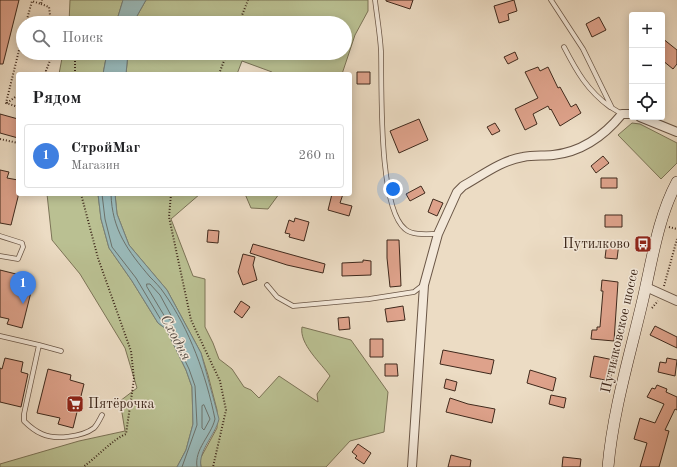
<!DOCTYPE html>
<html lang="ru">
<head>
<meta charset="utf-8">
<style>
	:root { --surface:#fff; --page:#f2f2f2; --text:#202124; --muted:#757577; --line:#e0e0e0; --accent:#8f2418 }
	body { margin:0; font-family:"Old Standard TT",serif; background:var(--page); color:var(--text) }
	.controls { position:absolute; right:12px; top:12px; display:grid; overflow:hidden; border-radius:4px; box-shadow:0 2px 10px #0003 }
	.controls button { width:36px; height:36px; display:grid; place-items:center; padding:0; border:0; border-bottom:1px solid var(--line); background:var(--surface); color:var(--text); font:20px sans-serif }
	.you { position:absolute; left:393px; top:189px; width:14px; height:14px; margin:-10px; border:3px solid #fff; border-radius:50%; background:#1a73e8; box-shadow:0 0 0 6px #1a73e833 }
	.badge { display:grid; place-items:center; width:26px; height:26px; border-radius:50%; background:var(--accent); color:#fff; font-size:13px; font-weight:700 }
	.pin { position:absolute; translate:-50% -33px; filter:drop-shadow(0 1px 2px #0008) }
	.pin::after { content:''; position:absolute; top:21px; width:14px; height:12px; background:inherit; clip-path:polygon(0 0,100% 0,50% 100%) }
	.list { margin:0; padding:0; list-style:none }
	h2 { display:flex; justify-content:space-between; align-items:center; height:52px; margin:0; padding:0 16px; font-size:17px }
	h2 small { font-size:13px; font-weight:400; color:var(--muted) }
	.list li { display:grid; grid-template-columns:26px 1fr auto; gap:12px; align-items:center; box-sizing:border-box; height:64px; margin:0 8px 8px; padding:0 8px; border:1px solid var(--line); border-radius:4px }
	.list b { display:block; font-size:15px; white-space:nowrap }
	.list p { margin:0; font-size:13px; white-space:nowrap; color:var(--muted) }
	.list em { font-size:13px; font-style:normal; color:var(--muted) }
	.icon { flex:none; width:22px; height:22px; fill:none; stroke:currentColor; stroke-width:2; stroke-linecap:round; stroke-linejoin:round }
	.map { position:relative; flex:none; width:677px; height:467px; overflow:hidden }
	.search { position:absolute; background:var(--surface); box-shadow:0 2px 10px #0003; left:16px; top:16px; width:336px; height:44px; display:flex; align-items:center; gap:10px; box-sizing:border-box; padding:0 14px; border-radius:22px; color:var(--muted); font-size:15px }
	.panel { position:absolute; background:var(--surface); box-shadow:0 2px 10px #0003; left:16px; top:72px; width:336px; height:124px; border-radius:4px }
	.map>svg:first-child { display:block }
</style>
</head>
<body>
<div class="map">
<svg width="677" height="467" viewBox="0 0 677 467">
	<rect width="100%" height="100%" fill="#ecdcc4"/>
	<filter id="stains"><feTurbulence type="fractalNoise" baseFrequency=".005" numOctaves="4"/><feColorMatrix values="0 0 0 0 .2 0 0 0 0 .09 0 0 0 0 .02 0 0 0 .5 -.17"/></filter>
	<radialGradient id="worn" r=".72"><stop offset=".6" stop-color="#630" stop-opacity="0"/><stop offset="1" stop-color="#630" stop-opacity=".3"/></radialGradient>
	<path fill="#bac092" stroke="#7c7457" d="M70,0H123L116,23H69Z
		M146,0H368V11L355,35L342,74H272V72L242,61L237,74H126L128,53H345V23H133Z
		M63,53H107L103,74H59Z
		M632,123L640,124L677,143V163L661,179L618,135Z
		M47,194H98L101,219L109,248L132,281L158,323L166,329L186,370L192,387L193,424L186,450L177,467H0V464L79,441L125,431L120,401L137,388L125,348L80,274L52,240Z
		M115,194H200L171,219L193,276L205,279V327L213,343L219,359L232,369L244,387L251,390L259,398L279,376L318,402L317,394L330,376C321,363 299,344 302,327L351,340L388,392L384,432L350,441L326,467H201L200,459L217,428V410L208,375L201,353L167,290L129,245L117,214Z
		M245,194H279L268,209L251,208Z"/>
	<path fill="#9ababa" stroke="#76807b" d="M123,0H146L133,23H116Z
		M107,53H128L126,74H103Z
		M98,194H115L117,214L129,245L167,290L201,353L219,419C215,436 198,450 201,467H177L186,450L193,424L192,387L186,370L166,329L158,323L132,281L109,248L101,219Z"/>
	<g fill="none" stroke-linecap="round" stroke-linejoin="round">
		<path stroke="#6c726b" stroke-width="1" d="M102,194L105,219L112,247L136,278L161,320L169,327L189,369L195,386L197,425L182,467
			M111,194C112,230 128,251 150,277C155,282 160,287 164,293C190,330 206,375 215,419C211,436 194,449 197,467
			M147,284H150L160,295L173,319V321L165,317L147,287Z
			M204,405L210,419L204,430L202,428V406Z"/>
	</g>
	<path fill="#dea28b" stroke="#3f291c" d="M0,0H19L3,64H0Z
		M386,0H413L410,9L386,1Z
		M514,0L517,11L508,14L509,20L499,23L494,6Z
		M599,17L606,30L592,37L586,24Z
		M662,38L677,50V64L673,69L662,60Z
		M515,52L518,59L508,64L504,57Z
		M538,67L540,71L548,67L558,88L560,87L571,107L576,104L581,113L560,126L551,109L550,110L548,106L533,114L537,124L525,130L515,109L538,98L525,72Z
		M357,72H370V84H357Z
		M0,114L18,119V138L0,133Z
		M419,119L428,140L399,153L390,131Z
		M495,123L500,131L492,135L487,127Z
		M603,156L609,163L596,173L591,166Z
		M0,170L9,172L7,178L18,180V197L11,225L0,223Z
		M601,178H617V188H601Z
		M421,186L425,193L410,201L406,194Z
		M332,194H343L340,203L352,206L349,216L328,210Z
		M433,199L443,203L437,216L428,212Z
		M605,215H622V227H605Z
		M295,218L309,222L304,241L289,237L290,234L285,233L289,220L294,222Z
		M208,230L219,231L218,243L207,242Z
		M387,240H399L401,286L390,287L387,258Z
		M607,242L619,243L617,259L605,258Z
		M253,244L325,264L323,273L287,265L250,253Z
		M243,254L255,257L253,265L257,280L243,285L238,272Z
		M363,260L371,261V275L342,276V263L363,262Z
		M0,270L20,275L18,280L33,284L22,328L7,324L9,319L0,317Z
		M602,280L618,282L614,341L591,339L592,330H597V327H600L603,291H601Z
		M241,301L250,307L242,318L234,312Z
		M403,306L405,320L387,322L385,309Z
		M349,317L350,329L339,330L338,318Z
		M655,326L677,337V348L650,335Z
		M370,339H383V357H370Z
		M443,350L494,360L491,374L440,364Z
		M594,356L614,360L610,381L590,377Z
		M5,358L23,362L21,372L28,374L21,407L0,402V368L2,369Z
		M667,358L677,360L675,376L658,372L660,362L666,363Z
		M385,364H397L398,376H385Z
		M48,369L71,375L70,380L84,384L73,428L58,424L60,418L37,413Z
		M530,370L556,378L553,391L527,383Z
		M446,379L457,382L455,391L444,388Z
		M657,385L667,389L666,392L677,397V410L675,409L665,430L669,431L659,467H640L647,443L634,439L640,418L655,423L664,404L647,397L652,388L655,389Z
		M551,395L566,398L564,408L549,404Z
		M450,398L468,404L495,409L492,423L446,412Z
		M358,444L371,453L364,464L355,458L357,456L352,452Z
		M451,455L471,460L470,467H448Z
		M563,457L581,459L580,467H562Z"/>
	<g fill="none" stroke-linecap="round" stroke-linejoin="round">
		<g stroke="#6a5646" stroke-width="5.5">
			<path id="service" d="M375,0C377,17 380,34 381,51C382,88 378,207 405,229C413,236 428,234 438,234
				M551,0L583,49L612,108L622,114
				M564,47C577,72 587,90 610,107
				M0,236L22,243L23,247L18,259L0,256
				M267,285L277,297L293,306L369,299L414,292L423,285
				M0,336L39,345L24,414V421C29,426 35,431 42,434C55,440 82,437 94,428C97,425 100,419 102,415
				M39,345L61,351"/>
		</g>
		<g stroke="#6a5646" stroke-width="10">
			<path id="minor" d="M640,117L677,132
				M646,287L677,301
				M412,467L424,285L438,234L457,192L463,186C481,176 502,160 523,157C533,155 543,156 553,155C582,152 604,136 622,114H632"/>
		</g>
		<g stroke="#3f291c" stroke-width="12">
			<path id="secondary" d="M608,467C613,410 630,355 643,299C652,261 658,217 677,182"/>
		</g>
		<path stroke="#3f291c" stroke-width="2" stroke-dasharray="1 2" stroke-linecap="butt" d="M41,4L49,7L51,23
			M26,23L32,1L41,4L42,0
			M239,23L248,0
			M47,74L46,71L51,58L50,53
			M75,74V53
			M219,74L227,53
			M7,103L18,95
			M18,107L6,103L23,34
			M0,139L18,143
			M81,194L98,258L131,351L134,379L126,434C113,439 96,458 83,467
			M171,194L169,217L191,320L220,381L226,410L213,467
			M669,227L677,229
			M664,286L677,239
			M652,308L658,301"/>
		<use href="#service" stroke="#f3e8d9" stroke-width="4"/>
		<use href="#minor" stroke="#f3e8d9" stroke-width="8"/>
		<use href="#secondary" stroke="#f3e8d9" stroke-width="11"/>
	</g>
	<defs>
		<g id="bus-square" transform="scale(0.9)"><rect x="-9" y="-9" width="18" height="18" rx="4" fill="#8f2418" stroke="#f3e8d9"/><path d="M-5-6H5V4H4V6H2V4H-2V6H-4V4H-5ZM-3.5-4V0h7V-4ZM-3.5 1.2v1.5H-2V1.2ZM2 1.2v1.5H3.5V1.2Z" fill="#fff"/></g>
		<g id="supermarket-square" transform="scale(0.9)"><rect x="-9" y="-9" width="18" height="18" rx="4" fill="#8f2418" stroke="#f3e8d9"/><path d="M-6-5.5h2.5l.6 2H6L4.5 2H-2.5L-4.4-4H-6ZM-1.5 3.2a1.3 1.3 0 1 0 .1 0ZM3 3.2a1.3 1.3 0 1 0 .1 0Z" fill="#fff"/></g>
	</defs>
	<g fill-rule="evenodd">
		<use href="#bus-square" x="643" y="244"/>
		<use href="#supermarket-square" x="75" y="404"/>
	</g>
	<g text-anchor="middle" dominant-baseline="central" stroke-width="3" stroke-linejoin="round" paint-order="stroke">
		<g font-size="14" fill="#3f291c" stroke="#f3e8d9" text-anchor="end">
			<text x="630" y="244">Путилково</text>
			<text x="88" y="404" text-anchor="start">Пятёрочка</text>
		</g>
		<g font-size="14" fill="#3f291c" stroke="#f3e8d9">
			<text transform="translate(620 331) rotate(-77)">Путилковское шоссе</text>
		</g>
		<g font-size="15" font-style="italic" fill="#564d44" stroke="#f3e8d9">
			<text transform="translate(175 338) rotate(62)">Сходня</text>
		</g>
	</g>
	<rect width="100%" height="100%" filter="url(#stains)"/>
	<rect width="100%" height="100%" fill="url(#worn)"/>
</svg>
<div class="controls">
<button>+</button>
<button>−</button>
<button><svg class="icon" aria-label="locate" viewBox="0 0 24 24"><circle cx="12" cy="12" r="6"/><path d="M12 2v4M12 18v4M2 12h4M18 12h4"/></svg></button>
</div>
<div class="you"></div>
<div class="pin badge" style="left:23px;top:304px;background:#3f7fe0">1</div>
<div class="search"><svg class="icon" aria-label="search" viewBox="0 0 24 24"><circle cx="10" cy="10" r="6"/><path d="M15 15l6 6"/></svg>Поиск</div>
<section class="panel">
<h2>Рядом<small></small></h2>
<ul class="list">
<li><span class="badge" style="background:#3f7fe0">1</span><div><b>СтройМаг</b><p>Магазин</p></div><em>260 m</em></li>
</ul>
</section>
</div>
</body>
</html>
